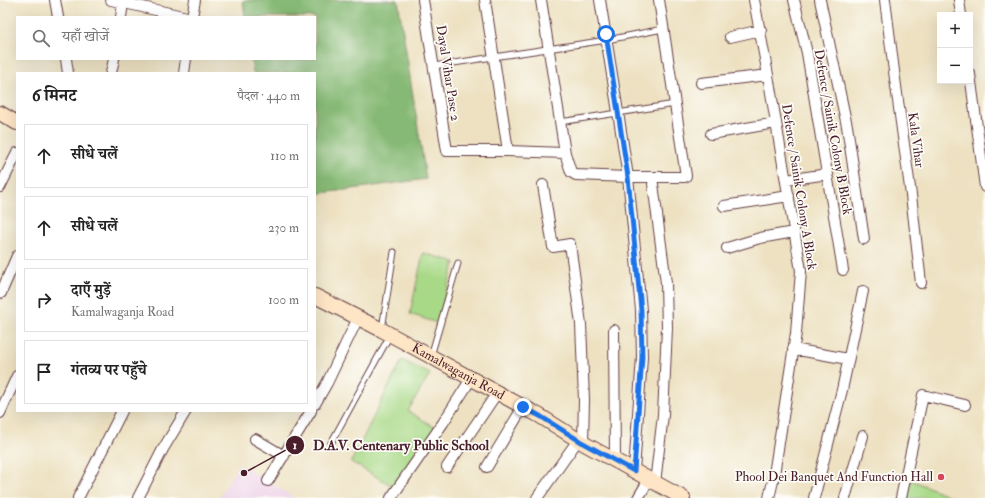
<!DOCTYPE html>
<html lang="hi">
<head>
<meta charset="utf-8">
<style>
	:root { --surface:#fff; --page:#f2f2f2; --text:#222; --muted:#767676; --line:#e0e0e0 }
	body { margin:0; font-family:"IM FELL Double Pica","Noto Serif Devanagari",serif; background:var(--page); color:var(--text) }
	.controls { position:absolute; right:12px; top:12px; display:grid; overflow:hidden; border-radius:0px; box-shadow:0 4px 16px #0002 }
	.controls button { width:36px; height:36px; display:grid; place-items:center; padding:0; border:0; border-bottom:1px solid var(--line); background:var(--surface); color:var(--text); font:20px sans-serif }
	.stop { position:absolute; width:12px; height:12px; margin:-9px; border:3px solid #1a73e8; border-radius:50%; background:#fff }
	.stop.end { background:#1a73e8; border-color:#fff; box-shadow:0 1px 4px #0008 }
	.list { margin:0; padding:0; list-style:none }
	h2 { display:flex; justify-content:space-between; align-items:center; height:52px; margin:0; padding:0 16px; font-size:17px }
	h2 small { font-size:13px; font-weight:400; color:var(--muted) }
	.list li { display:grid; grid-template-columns:26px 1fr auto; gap:12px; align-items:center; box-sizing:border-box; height:64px; margin:0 8px 8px; padding:0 8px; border:1px solid var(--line); border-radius:0px }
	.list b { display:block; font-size:15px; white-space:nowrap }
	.list p { margin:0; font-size:13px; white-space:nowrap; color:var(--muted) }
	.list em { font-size:13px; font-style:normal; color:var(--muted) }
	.icon { flex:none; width:22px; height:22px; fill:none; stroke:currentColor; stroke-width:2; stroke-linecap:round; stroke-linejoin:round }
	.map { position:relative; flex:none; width:985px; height:498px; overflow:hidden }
	.search { position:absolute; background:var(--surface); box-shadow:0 4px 16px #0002; left:16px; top:16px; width:300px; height:44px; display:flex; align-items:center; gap:10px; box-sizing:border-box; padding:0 14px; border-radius:0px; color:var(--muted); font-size:15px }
	.panel { position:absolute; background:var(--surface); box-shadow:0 4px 16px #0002; left:16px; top:72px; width:300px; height:340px; border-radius:0px }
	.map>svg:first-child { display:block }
</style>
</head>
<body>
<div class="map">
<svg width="985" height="498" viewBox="0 0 985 498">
	<rect width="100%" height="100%" fill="#fdfcf7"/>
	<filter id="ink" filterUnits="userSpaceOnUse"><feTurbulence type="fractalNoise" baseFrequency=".025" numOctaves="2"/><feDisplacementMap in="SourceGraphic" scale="8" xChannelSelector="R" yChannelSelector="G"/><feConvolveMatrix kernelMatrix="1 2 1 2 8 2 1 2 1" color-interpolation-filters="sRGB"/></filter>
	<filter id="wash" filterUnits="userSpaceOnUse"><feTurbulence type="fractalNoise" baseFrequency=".012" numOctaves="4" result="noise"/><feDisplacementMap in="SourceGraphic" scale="16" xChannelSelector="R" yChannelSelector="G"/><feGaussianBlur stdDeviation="0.9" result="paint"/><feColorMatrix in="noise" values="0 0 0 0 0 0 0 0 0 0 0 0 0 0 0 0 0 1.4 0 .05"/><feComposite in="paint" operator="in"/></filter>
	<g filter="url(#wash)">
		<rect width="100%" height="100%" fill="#ede1c1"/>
		<path fill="#edd1e9" d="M239,464L293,497L292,498H219Z"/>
		<path fill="#a8d987" stroke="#797c59" d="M423,253L455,262L437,323L410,314Z
			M402,360L430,374L408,411L436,428L396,488L351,462Z
			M911,480L955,498H907Z"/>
		<path fill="#86b974" stroke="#686c50" d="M251,0H398L426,179L315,194V73H253L251,59H315V17H245L243,1Z"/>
	</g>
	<g filter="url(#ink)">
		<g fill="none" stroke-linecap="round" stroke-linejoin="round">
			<g stroke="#623c42" stroke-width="7">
				<path id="service" d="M434,66L607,40L663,29
					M560,122L675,104
					M382,329L394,252
					M431,356L458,263
					M331,443L390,335"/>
			</g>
			<g stroke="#623c42" stroke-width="12">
				<path id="minor" d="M55,0L58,17
					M111,0L187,17
					M423,0L447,151H508L565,153L571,172L576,175L628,177H685L686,176L659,0
					M485,0L508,151
					M541,0L565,153
					M600,0L618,112L628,177L641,310L642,357L634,471
					M754,0L768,75L801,271L796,333L773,481L769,498
					M794,0L807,53L843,270
					M820,0L847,126L864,239
					M885,0L895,79L911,195L921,283
					M959,0L961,15
					M121,17L123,3
					M192,17L195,0
					M730,37L761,30
					M66,59L68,73
					M111,73L114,59
					M184,73L186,59
					M970,74L985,187
					M701,83L768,75
					M711,134L776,123
					M786,180L828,174
					M653,184L666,283L667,328L663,415L655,483
					M543,185L553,247L570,244L581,324L584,400L583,443
					M0,187L17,153
					M724,206L789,196
					M727,248L760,238L794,232
					M1,293L17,256
					M614,330L615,460
					M793,349L848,359
					M315,404L327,383L358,318
					M0,413L17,376
					M255,439L284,456
					M447,467L497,393
					M487,467L523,407
					M268,481L311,411
					M78,498L122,411
					M138,498L163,449L186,411
					M391,498L443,423L471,379
					M537,498L578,440
					M638,498L649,480
					M814,498L842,390L863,291
					M845,498L863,436
					M901,498L923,395L965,405"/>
			</g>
			<g stroke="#623c42" stroke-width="16">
				<g id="secondary">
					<path d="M0,113L17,123"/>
					<path id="s1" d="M315,296L382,330L540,416L583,443L683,498"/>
				</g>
			</g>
			<use href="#service" stroke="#fff" stroke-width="5"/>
			<use href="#minor" stroke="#fff" stroke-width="10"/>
			<use href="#secondary" stroke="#fde5c5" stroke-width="14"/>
		</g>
	</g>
	<g fill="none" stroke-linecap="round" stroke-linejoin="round" filter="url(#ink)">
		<path stroke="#1a73e8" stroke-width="5" d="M523,407L540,416L583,443L634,471L642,357L641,310L628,177L606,34"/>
	</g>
	<circle fill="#d1495b" stroke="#fdfcf7" stroke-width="1.5" cx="941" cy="477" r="4"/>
	<g text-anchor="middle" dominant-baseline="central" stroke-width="3.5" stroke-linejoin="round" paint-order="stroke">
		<g font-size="13" fill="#4a1f2b" stroke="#fdfcf7">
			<text transform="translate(448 73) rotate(81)">Dayal Vihar Pase 2</text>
			<text transform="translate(833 132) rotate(80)">Defence / Sainik Colony B Block</text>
			<text transform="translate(916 140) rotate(82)">Kala Vihar</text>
			<text transform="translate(799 187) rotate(81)">Defence / Sainik Colony A Block</text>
			<text stroke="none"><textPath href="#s1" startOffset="162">Kamalwaganja Road</textPath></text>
		</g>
		<g font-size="13" fill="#4a1f2b" stroke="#fdfcf7" text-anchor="end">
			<text x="933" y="477">Phool Dei Banquet And Function Hall</text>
		</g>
	</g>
	<path fill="none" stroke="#4a1f2b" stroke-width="1.5" d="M244 473L295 445"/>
	<g fill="#4a1f2b" stroke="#fdfcf7" stroke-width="1.5">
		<circle cx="244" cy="473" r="4"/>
		<circle cx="295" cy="445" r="10"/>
	</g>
	<g font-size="12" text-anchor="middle" font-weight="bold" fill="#fff">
		<text x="295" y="449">1</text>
	</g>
	<g font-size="14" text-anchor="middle" font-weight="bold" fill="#4a1f2b" stroke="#fdfcf7" stroke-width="3.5" stroke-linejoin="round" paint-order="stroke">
		<text x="401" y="450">D.A.V. Centenary Public School</text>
	</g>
</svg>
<div class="controls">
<button>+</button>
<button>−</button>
</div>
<div class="stop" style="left:606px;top:34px"></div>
<div class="stop end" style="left:523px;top:407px"></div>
<div class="search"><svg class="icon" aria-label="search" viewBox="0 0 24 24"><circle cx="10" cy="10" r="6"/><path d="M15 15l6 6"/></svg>यहाँ खोजें</div>
<section class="panel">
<h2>6 मिनट<small>पैदल · 440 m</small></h2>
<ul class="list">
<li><svg class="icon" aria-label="ahead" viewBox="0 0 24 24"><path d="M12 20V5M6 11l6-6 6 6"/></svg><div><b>सीधे चलें</b></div><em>110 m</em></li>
<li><svg class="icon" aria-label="ahead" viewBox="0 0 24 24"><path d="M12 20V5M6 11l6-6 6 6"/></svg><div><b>सीधे चलें</b></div><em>230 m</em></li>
<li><svg class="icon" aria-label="right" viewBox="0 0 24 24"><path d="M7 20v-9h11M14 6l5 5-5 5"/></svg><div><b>दाएँ मुड़ें</b><p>Kamalwaganja Road</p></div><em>100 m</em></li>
<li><svg class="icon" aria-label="arrive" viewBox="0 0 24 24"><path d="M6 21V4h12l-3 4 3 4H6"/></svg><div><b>गंतव्य पर पहुँचे</b></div></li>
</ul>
</section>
</div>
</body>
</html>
